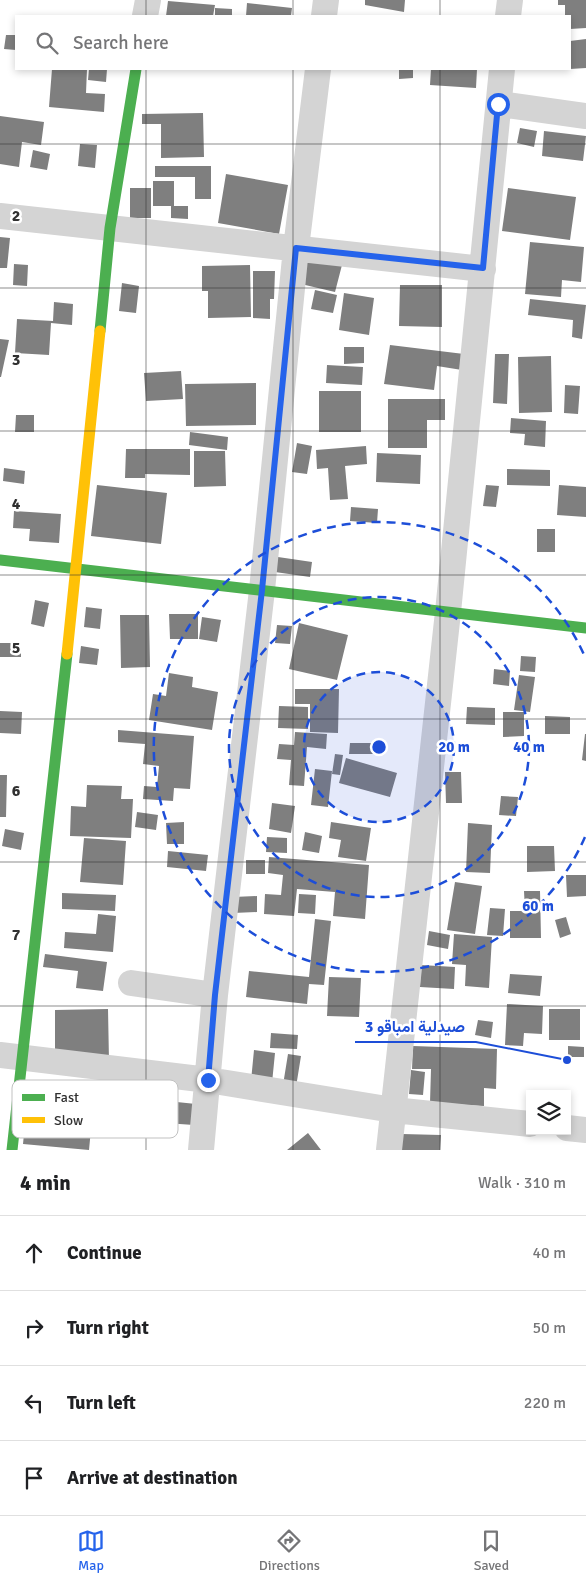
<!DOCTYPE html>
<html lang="en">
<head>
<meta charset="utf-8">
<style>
	:root { --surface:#fff; --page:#f2f2f2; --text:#202124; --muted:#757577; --line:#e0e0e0; --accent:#2563eb }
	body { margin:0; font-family:Signika,Vazirmatn,sans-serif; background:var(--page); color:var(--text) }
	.controls { position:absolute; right:15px; bottom:15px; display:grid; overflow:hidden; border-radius:0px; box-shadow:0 2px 8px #0003 }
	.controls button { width:45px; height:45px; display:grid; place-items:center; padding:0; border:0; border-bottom:1px solid var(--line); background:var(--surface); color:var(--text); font:25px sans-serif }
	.stop { position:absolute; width:15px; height:15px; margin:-11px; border:4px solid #2563eb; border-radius:50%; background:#fff }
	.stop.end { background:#2563eb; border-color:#fff; box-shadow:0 1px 5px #0008 }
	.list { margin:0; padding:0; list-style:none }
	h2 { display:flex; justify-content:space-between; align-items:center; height:65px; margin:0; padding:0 20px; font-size:21px }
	h2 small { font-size:16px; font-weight:400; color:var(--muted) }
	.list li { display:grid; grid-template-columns:32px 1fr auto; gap:15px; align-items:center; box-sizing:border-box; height:75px; padding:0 20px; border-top:1px solid var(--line) }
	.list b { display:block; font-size:19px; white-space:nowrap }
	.list em { font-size:16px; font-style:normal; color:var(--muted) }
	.icon { flex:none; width:28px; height:28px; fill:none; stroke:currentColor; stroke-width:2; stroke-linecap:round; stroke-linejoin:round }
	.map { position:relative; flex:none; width:586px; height:1150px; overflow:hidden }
	.search { position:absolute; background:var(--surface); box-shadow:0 2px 8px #0003; left:15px; right:15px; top:15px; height:55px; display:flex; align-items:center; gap:12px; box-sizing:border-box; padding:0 18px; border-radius:0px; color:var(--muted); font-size:19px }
	.sheet { height:365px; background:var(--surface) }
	nav { display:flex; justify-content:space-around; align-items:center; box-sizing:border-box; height:70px; border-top:1px solid var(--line); background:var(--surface); font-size:14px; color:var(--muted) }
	nav a { display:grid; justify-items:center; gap:2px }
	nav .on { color:var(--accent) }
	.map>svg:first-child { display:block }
</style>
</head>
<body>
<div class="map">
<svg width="586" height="1150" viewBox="0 0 586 1150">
	<rect width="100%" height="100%" fill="#fff"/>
	<path fill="#7f7f7f" d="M365,0H405L404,12L365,5Z
		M558,0H586V28L570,29V16H565V5H558Z
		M168,1L215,5L213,16H166Z
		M247,3L292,8L291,16H246Z
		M215,8L232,9V16H215Z
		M6,35H16V50L4,49Z
		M586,39V68L570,69V41Z
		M52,69H87L86,93L105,94L104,112L49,107Z
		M89,69H107L106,82L88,80Z
		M399,69H413V78L399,79Z
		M431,69H477L476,88L430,85Z
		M203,113L204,157L161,158V124H142V114Z
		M0,116L44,122L41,145L22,142L19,167L0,164Z
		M520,128L537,131L534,147L517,143Z
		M544,131L586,136L583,161L542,156Z
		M80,144L97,145L95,168L78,166Z
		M33,150L50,154L47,170L30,167Z
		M155,166H211V199H195V177H155Z
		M226,174L288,185L279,234L218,223Z
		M153,181H174V206H188V219L171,218V206H153Z
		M130,188H151V218H130Z
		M508,188L576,197L570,240L502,231Z
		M0,237L10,238L7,268H0Z
		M530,242L584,247L581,282L562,280L561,297L525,294Z
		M308,257L342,265L335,292L301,284Z
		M14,264L28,265L27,286L13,285Z
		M250,265L251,317L208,318V291H202V266Z
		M253,271H275L274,299H270V319L253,318Z
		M122,283L139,286L136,313L119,311Z
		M400,285H442V327L399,326Z
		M315,290L337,295L333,313L311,309Z
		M344,293L374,298L369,335L339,330Z
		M530,299L586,305L582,339L572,337L573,320L528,315Z
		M54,302L73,304L72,325L51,323L49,355L15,353L17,319L53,321Z
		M0,339L9,340L1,377H0Z
		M390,345L464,354L462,370L437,366L434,390L384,384Z
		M344,347H364V363L344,364Z
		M495,354H509L507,404L493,403Z
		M551,356L552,412L519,413L518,357Z
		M327,365L363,367L362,385L326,383Z
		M181,371L183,399L146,401L144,373Z
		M256,383V425L186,426L185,384Z
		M565,385L580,386L578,414L564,413Z
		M319,391H361V432H319Z
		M388,399H445V420H427V448H388Z
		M16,415H34V432H15Z
		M511,418L546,421L545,447L524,445L525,434L510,433Z
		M190,432L228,437L227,450L189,445Z
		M297,443L312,446L307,474L292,472Z
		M366,446L367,464L345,466L348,499L330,500L328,468L317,469L316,450Z
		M126,449H190V475L145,474V478H125Z
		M194,451H225L226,486L194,487Z
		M377,453L421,455L420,484L376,482Z
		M4,468L25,471L24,484L3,481Z
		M507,469L550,470V486L507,485Z
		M97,485L167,493L161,544L91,536Z
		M486,485L499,486L496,507L483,506Z
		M559,485L586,487V517L557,515Z
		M351,507L378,509L377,523L350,521Z
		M14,511L61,514L59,543L29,541L30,529L13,528Z
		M537,529H555V552H537Z
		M278,557L312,562L310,577L275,572Z
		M35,600L49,603L44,627L31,624Z
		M86,607L102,609L100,629L84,627Z
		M169,614H198V639H170Z
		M120,615H149L150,667L121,668Z
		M202,617L221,620L217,642L199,639Z
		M299,623L348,635L337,680L289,669Z
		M277,625L292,626L290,644L275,643Z
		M0,643H21V657H0Z
		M81,646L99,649L97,665L79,663Z
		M521,656L536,657L535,672L520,671Z
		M494,669L510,671L509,686L493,684Z
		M169,673L193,677L192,687L218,692L212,730L149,720L153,694L166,696Z
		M519,675L535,677L530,712L514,710Z
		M295,689H339L338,733L310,732V704H295Z
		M279,706L308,707V729L278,728Z
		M467,707L495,708V725L466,724Z
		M0,711L22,712L21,734L0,733Z
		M503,712H524V736L503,737Z
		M545,716L570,717V734H545Z
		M118,730L194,736L190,789L174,788L173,801L143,799L144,786L157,787L159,766L143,764L145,744L118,742Z
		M295,732L327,734L326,749L307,747L304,786L289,785L291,760L277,759L279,744L294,745Z
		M585,734H586V761L582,760Z
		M350,743H377L376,754H349Z
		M335,754L343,755L340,775L332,774Z
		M346,758L397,773L390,797L339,783Z
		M315,769L332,771L328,807L311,805Z
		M445,772H461L462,803H446Z
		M0,775H7L6,817H0Z
		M87,785L122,786L121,799H133L131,838L70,836L71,806L86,807Z
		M501,796L518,797L516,816L499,815Z
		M272,803L295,806L291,833L269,829Z
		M137,812L158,815L156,830L135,827Z
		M184,822V844H167L166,823Z
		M331,822L371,828L366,861L338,857L341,840L329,838Z
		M468,823L492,825L490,873L466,872Z
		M5,829L24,833L21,850L2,846Z
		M305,832L322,836L319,853L302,850Z
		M267,837L287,838V853L266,852Z
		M84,838L126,841L123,885L80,882Z
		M527,846H554L555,871L527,872Z
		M168,851L208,855L206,871L167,867Z
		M269,857L369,865L365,919L333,916L335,892L297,889L294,916L264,914L265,894L281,895L283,875L268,873Z
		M246,860H265V874H246Z
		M566,875H586V896L567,897Z
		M455,882L482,886L475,934L447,930Z
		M524,891H540L541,938H510V911H525Z
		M62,893L116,895L115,911L62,909Z
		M299,894L316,895L315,914L298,913Z
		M257,896V912L233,913V897Z
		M490,908L505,909L503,936L487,935Z
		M98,914L116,916L113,952L64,948L65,932L96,934Z
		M566,917L571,934L560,938L555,920Z
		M315,919L331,921L324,985L309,984L307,1004L246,997L249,971L309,977Z
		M429,931L450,935L448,949L427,945Z
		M454,934L492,937L489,988L465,986L466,965L452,964Z
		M45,954L107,962L103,991L76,988L78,971L43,967Z
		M421,965L455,967L454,989L420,987Z
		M510,974L542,976L540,996L508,993Z
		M329,977L361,978L359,1017L327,1016Z
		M507,1004L543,1006L542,1034L524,1033L523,1046L505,1045Z
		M108,1009L109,1061L55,1055V1010Z
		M549,1009H580V1040H549Z
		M478,1020L493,1022L491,1038L475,1035Z
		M271,1033L298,1035L297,1049L270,1048Z
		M413,1046L497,1049L496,1089L484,1088V1106L430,1103L431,1069H412Z
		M568,1046L584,1047V1057H568Z
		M254,1050L275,1053L272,1083L251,1081Z
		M288,1054L301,1056L296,1087L283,1085Z
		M411,1070L425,1072L423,1095L409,1094Z
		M53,1094L94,1098L89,1150L23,1144L27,1104L52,1106Z
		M167,1101L196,1104L194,1125L165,1123Z
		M308,1133L321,1150H287Z
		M402,1134L441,1135L440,1150H402Z"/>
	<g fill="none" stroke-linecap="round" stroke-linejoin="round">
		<path stroke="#d4d4d4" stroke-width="26" d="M145,16L148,0
			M324,16L326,0
			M508,16L510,0
			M499,104L586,116
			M0,216L483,269
			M131,983L215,995
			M0,1055L208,1080L393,1110L530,1124
			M567,1128L586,1130
			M201,1150L215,995L262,590L296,248L318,69
			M389,1150L448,612L502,69"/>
		<path stroke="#4caf50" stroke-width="11" d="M100,331L110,228L136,69
			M0,560L586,628
			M12,1150L67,654"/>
		<path stroke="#ffc107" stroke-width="11" d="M67,654L100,331"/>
	</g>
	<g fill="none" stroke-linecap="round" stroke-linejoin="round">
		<path stroke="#2563eb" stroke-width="6" d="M208,1080L215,995L262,590L296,248L483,268L498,104"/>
	</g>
	<path fill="none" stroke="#303030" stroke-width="1" stroke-opacity="0.55" d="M146,0V16M293,0V16M440,0V16M146,69V1150M293,69V1150M440,69V1150M0,144H586M0,288H586M0,431H586M0,575H586M0,719H586M0,862H586M0,1006H586"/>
	<circle cx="379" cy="747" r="75" fill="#1d4ed8" fill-opacity=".12"/>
	<g fill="none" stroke="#1d4ed8" stroke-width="2.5" stroke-dasharray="9 6">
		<circle cx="379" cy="747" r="75"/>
		<circle cx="379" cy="747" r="150"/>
		<path d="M585 837A225 225 0 1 1 585 657"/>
	</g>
	<rect x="12" y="1080" width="166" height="58" rx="8" fill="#fff" stroke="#c1c1c1" stroke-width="1"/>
	<rect x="22" y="1094" width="23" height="7" fill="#4caf50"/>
	<rect x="22" y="1117" width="23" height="6" fill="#ffc107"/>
	<g font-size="14" fill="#303030">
		<text x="54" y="1102">Fast</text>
		<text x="54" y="1125">Slow</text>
	</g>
	<g font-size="16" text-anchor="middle" font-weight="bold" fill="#303030" stroke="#fff" stroke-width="5" stroke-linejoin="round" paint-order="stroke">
		<text x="16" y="221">2</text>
		<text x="16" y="365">3</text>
		<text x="16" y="509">4</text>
		<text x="16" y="653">5</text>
		<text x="16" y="796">6</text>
		<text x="16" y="940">7</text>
	</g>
	<circle cx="379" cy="747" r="8" fill="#1d4ed8" stroke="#fff" stroke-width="2.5"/>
	<g font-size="15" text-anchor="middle" font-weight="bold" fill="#1d4ed8" stroke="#fff" stroke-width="5" stroke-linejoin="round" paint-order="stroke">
		<text x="454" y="752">20 m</text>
		<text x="529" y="752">40 m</text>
		<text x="538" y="911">60 m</text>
	</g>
	<path fill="none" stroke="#1d4ed8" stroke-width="2" d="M567 1060L476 1042H355"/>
	<circle fill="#1d4ed8" stroke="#fff" stroke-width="2" cx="567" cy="1060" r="5"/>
	<g font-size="16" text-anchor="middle" font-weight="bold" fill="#1d4ed8" stroke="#fff" stroke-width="5" stroke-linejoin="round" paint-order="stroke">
		<text x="415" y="1032">صيدلية امباقو 3</text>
	</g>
</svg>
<div class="controls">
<button><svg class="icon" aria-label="layers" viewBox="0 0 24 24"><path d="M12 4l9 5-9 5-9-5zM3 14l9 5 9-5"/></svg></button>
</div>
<div class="stop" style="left:498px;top:104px"></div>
<div class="stop end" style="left:208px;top:1080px"></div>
<div class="search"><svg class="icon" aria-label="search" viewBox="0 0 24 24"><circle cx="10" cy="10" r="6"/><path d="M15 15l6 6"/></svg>Search here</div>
</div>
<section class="sheet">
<h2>4 min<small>Walk · 310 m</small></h2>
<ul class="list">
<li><svg class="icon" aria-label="ahead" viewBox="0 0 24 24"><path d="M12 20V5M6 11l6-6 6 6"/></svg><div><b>Continue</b></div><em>40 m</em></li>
<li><svg class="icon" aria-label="right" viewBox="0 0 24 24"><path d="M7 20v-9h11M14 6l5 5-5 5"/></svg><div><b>Turn right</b></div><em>50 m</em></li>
<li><svg class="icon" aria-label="left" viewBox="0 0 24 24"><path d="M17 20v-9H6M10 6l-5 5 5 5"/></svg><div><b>Turn left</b></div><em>220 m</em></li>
<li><svg class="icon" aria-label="arrive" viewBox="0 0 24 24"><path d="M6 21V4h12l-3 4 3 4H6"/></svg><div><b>Arrive at destination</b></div></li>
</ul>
</section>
<nav>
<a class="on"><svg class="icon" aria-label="map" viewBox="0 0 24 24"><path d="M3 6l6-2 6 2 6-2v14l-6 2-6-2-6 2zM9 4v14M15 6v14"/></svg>Map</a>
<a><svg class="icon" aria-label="directions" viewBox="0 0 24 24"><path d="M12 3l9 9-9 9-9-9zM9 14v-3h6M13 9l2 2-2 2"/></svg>Directions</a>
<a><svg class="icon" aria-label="saved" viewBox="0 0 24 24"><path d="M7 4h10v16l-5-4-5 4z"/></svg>Saved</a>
</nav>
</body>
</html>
